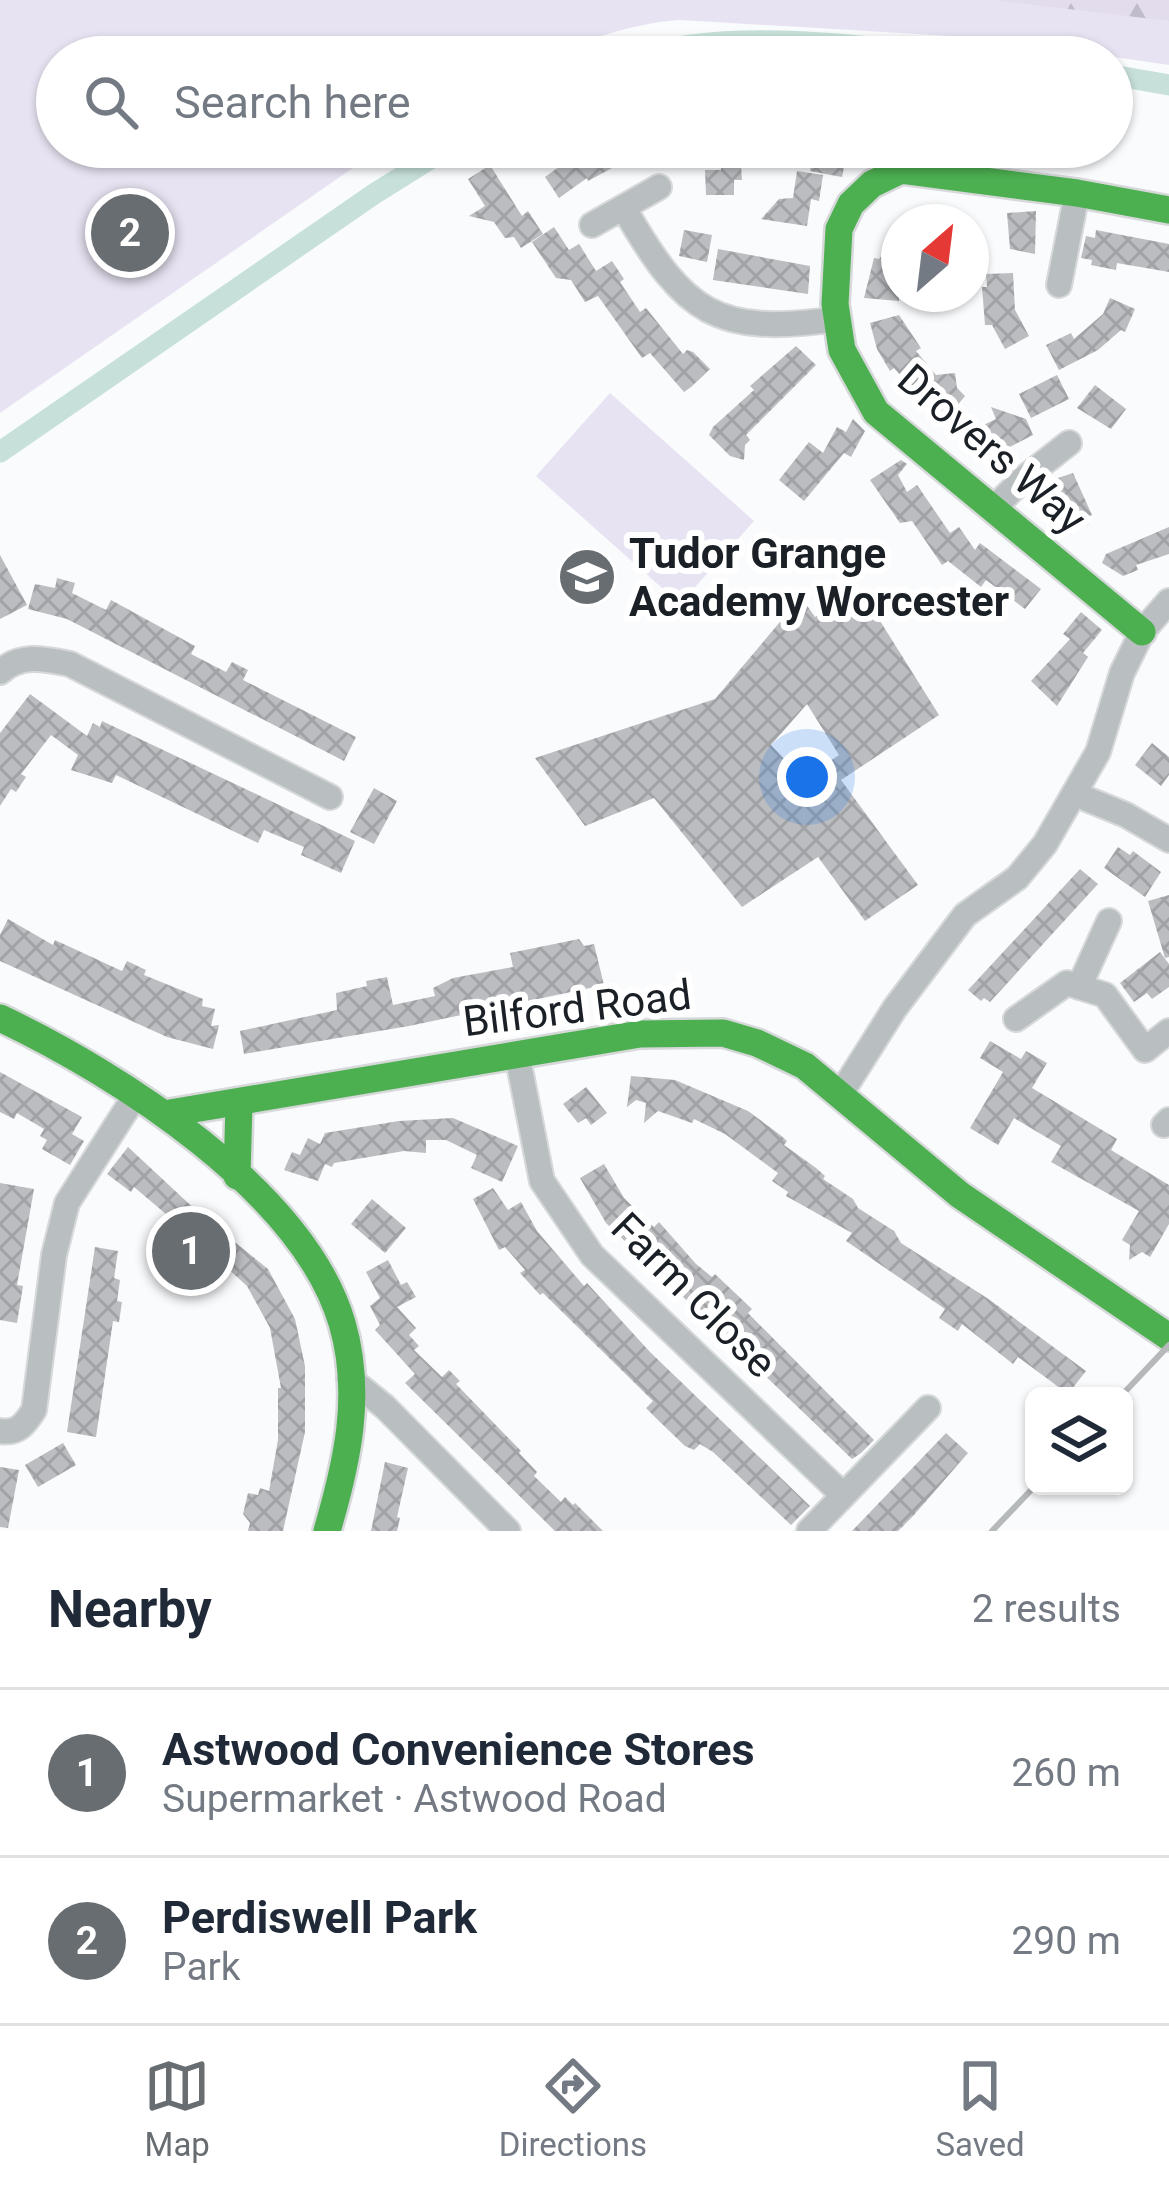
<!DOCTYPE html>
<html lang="en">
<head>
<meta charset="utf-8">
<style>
	:root { --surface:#fff; --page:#f6f6f7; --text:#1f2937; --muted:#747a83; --line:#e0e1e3; --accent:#686d71 }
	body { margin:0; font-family:Roboto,sans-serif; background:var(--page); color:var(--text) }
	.controls { position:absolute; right:36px; bottom:36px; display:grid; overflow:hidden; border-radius:18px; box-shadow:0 3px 9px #0004 }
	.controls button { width:108px; height:108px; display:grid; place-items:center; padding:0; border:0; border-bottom:3px solid var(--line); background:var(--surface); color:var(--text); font:60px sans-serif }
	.compass { position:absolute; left:881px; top:204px; width:108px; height:108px; border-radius:50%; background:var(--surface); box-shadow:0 3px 9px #0004; rotate:28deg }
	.you { position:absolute; left:807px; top:777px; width:42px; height:42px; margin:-30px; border:9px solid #fff; border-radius:50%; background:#1a73e8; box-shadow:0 0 0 18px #1a73e833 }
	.badge { display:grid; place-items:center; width:78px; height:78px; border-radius:50%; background:var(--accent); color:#fff; font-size:39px; font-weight:700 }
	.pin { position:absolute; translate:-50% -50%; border:6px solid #fff; box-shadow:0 3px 12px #0006 }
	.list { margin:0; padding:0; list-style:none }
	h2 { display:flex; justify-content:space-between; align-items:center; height:156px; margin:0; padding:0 48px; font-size:51px }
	h2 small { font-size:39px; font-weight:400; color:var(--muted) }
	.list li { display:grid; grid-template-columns:78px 1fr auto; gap:36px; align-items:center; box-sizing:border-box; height:168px; padding:0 48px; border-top:3px solid var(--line) }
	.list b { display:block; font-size:45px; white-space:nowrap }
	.list p { margin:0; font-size:39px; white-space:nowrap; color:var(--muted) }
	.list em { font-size:39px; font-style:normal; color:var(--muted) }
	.icon { flex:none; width:66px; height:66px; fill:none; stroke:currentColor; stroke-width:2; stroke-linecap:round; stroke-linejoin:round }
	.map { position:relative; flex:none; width:1169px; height:1531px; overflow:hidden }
	.search { position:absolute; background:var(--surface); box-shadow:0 3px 9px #0004; left:36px; right:36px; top:36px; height:132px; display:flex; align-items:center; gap:30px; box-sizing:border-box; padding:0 42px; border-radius:66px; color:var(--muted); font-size:45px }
	.sheet { height:492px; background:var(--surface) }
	nav { display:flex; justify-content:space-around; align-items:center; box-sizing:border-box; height:168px; border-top:3px solid var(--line); background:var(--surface); font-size:33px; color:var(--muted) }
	nav a { display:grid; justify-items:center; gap:6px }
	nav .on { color:var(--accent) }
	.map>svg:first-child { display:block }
</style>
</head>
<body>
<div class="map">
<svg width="1169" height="1531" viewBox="0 0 1169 1531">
	<defs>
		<pattern id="forest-firs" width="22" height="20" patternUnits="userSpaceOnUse" patternTransform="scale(3)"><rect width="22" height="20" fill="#e2dced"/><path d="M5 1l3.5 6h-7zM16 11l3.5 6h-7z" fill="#c1bccb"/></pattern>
		<pattern id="building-cross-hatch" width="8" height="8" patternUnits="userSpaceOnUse" patternTransform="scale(3)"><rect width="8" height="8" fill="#bbbdc0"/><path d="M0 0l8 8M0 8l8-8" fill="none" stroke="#a0a2a5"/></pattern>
	</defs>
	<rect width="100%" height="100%" fill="#f9fbfd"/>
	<path fill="#e8e3f2" d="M0,0H1169V65L985,38L680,20C632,23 588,40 543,57H57V147H383L0,413Z
		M610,393L754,521L680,604L536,476Z"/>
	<path fill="url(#forest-firs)" d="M994,0H1169V21Z"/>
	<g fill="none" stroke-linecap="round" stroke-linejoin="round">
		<path stroke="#c7e1da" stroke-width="21" d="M639,57C724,26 873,47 963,57
			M1112,75L1169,85
			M0,452L374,194L449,147"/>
	</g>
	<path fill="url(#building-cross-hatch)" fill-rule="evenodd" d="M569,147H651L588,181L587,178L559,198L545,177L574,156Z
		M720,147H750V166H741L742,180H734V195H706L705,170H721Z
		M814,147H848L842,177L810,171Z
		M490,165L522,216L528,211L543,234L521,248L514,237L505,238L494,222L469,216L485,206L468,179Z
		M797,171L823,175L819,201L811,199L807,226L761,219L779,199L793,198Z
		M1036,211L1035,254L1010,249L1007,213Z
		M554,227L569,250L579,244L596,271L612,261L624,279L620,282L640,312L646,308L683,354L687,350L693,352L710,369L691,387L684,392L650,353L642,358L598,296L585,302L571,280L556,278L532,242Z
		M684,230L712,235L707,262L679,256Z
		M1096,230L1169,244V272L1117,263L1116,270L1091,265L1092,260L1081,258L1086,236L1095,238Z
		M899,234V301L864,298L874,258L879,259Z
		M718,249L810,266L808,294L713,280Z
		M1013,273L1015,310L1029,336L1005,349L992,325H985L982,287H987L986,274Z
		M1110,298L1135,309L1125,332L1121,330L1098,350L1059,370L1046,345L1071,333L1074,339L1103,314Z
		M899,315L921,348L916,351L936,375L955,373L957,388L965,396L948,417L914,391L894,368L890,371L877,349L870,323Z
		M796,346L816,365L746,435L750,440L745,445L744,460L730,456L709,435L713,427L754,390L750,386Z
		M1057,375L1069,399L1031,418L1019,394Z
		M1095,385L1126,409L1111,429L1077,408Z
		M991,407L1026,419L1033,435L983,461L969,432L996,419Z
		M853,419L865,431L851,457L844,453L804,501L779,480L809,442L823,453L837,427L846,432Z
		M901,460L907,464L898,475L907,492L917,485L950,533L959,527L975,550L980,543L1041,589L1025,609L986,580L981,587L948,561L942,565L912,521L900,523L870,480Z
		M1073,473L1092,515L1086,517L1089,524L1069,532L1058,503L1048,507L1042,492L1046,490V482Z
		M1169,527V554L1136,565L1138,570L1123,576L1102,563L1106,554Z
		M0,555L27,605L0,619Z
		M57,578L75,583L72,593L106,610L111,600L195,646L191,654L226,672L232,662L248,670L243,680L356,737L344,761L67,619L28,609L35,584L55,588Z
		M860,589L939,715L841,780L918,885L865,921L818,857L742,907L654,798L585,826L535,758L715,699L801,597L815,617ZM807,704L839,755L803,779L771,745Z
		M1081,612L1102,630L1083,653L1088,657L1057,706L1031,681L1070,639L1063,634Z
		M30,694L87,736L93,723L100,727L102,721L355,841L341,873L301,855L304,847L264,830L258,843L116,775L112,783L71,770L78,755L51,735L21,774L26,777L16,792L11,789L0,806V733Z
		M1152,743L1169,757V775L1161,786L1135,765Z
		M374,788L397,801L374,844L350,832Z
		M1118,847L1130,855L1133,851L1161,872L1145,897L1104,868Z
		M1080,869L1098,884L990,1002L984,998L981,1001L968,990Z
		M1169,895V957L1165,958L1148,901Z
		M8,919L53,945L55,940L122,971L127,961L146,970L144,975L203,999L202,1006L215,1009L211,1026L219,1025L213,1049L167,1037L0,961V935Z
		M579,939L584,946L594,944L604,985L409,1026L244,1054L240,1031L337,1010L336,993L367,986L366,981L387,977L393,1005L435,996L433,988L453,978L513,967L510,953Z
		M1160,952L1169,964V987L1152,999L1147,993L1134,1002L1120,983Z
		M990,1041L1021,1059L1026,1051L1047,1063L1032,1088L1117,1139L1111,1150L1169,1185V1224L1150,1257L1142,1252L1129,1260L1130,1245L1122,1240L1139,1211L1051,1162L1061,1146L1014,1118L998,1145L970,1128L1003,1072L980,1058Z
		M0,1072L82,1117L72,1134L84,1141L70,1165L42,1149L47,1140L40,1136L44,1129L17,1113L14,1119L0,1112Z
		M631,1076L675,1080L748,1111L779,1134L787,1141L784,1145L816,1168L825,1176L823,1179L853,1199L858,1208L894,1231L901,1243L987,1298L1086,1371L1068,1394L1018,1357L1013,1364L962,1324L958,1331L939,1318L945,1309L846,1241L852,1233L786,1196L788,1192L772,1181L778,1173L725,1134L694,1119L692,1123L658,1111L644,1123L646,1103L636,1100L627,1107Z
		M586,1087L607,1113L591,1125L586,1118L578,1123L563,1104Z
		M453,1118L518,1146L502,1182L471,1168L477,1155L446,1140H426V1153L404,1151L334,1163L332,1167L325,1164L318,1181L284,1170L292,1152L300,1155L308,1138L320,1144L325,1133L399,1121Z
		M128,1147L200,1214L268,1269L295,1319L305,1366V1432L283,1531H248L250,1523L243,1514L248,1493L258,1495L260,1488L269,1491L278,1440V1388H281L270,1328L247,1286L204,1247L180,1278L167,1268L192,1236L134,1187L131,1192L107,1174Z
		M604,1164L624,1198L654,1227L659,1222L696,1264L712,1277L715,1274L752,1309L748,1313L874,1440L861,1453L852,1459L606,1223L580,1178Z
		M0,1183L34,1189L17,1285L23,1286L17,1323L0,1320Z
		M493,1188L508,1210L521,1202L537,1231L584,1286L587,1283L650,1352L810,1506L791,1525L713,1452L700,1444L694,1450L685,1446L661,1423L646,1408L653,1401L543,1293L540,1295L520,1273L525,1270L505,1247L499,1250L473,1199Z
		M372,1199L406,1228L385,1253L351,1224Z
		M95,1247L118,1251L114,1278L120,1280L117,1301L122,1302L119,1322L113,1321L96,1437L67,1432Z
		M388,1260L401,1285L407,1282L416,1297L397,1307L416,1328L409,1335L419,1346L414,1350L442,1377L449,1370L460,1381L456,1384L521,1451L519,1453L537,1472L534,1476L561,1502L565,1497L573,1505L575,1503L603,1531H555L405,1383L415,1374L375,1330L380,1325L370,1306L380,1298L366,1272Z
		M946,1433L968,1453L914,1515L898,1531H852Z
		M63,1443L76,1465L38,1487L25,1465Z
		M385,1462L408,1468L397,1517L400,1518L397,1531H371Z
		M0,1467L19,1470L8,1528L0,1527Z"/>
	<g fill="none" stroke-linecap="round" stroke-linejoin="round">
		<g stroke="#d6d8da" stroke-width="28">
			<path id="street" d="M625,210C685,314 716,336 838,319
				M592,225L659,187
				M1059,285L1077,193
				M993,509L1023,479L1069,443
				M0,672C21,653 45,659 70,664L330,797
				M1077,795L1126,815L1169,840
				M1079,987L1109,921
				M1016,1019L1067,983L1105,995L1145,1050L1169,1031
				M517,1054L542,1181L592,1255L843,1495
				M840,1095L895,1008L965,915L1017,878L1045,844L1098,752L1122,673L1142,632L1169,601
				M1164,1125L1169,1120
				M349,1378L385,1407L508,1531
				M0,1431C18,1434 25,1424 34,1410L54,1255L67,1203L135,1096
				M809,1531L928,1408"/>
		</g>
		<g stroke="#d6d8da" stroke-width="32">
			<path id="fast" d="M1142,632L876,412L842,350L835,304L839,229L851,204L872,184L901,170L1077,193L1169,210
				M0,1018C118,1074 303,1191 342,1323C363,1394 347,1463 327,1531
				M164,1114L640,1034L723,1033L757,1043L805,1066L960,1195L1169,1337
				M237,1176L239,1103"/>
		</g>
		<use href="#street" stroke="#b9bfc0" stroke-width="24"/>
		<use href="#fast" stroke="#4caf50" stroke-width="27"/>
		<path stroke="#b6b9ba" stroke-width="6" d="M1121,1396L1169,1345
			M992,1531L1035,1486"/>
	</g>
	<defs>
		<g id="school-disc" transform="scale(3)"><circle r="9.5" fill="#686d71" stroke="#fff"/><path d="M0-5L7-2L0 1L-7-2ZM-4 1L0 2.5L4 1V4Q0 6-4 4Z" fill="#fff"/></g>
	</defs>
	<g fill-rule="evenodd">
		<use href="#school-disc" x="587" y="577"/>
	</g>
	<g text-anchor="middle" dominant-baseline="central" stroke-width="12" stroke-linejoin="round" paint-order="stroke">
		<g font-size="42" fill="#1a2025" stroke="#fff">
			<text transform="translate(992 449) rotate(41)">Drovers Way</text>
			<text transform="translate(577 1008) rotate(-7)">Bilford Road</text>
			<text transform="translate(694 1295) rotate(45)">Farm Close</text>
		</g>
		<g font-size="42" font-weight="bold" fill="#1a2025" stroke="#fff" text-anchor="start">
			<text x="629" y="553">Tudor Grange<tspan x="629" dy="48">Academy Worcester</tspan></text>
		</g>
	</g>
</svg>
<div class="controls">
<button><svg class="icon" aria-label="layers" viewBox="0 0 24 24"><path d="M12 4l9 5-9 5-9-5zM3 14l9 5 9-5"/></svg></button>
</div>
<svg class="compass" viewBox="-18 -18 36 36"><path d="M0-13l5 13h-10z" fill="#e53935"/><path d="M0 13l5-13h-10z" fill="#747a83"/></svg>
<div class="you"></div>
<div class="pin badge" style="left:191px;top:1251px">1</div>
<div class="pin badge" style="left:130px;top:233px">2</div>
<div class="search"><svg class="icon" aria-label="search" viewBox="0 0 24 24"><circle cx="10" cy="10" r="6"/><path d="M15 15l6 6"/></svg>Search here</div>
</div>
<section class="sheet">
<h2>Nearby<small>2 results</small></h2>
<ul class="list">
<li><span class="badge">1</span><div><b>Astwood Convenience Stores</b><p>Supermarket · Astwood Road</p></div><em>260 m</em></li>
<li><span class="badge">2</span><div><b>Perdiswell Park</b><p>Park</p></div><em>290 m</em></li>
</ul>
</section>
<nav>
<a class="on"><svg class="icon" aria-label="map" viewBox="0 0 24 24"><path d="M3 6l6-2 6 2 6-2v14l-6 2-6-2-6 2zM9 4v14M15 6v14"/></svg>Map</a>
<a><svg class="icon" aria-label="directions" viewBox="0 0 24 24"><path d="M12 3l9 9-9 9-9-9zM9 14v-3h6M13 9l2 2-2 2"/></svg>Directions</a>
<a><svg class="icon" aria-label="saved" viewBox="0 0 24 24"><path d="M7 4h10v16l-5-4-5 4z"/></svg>Saved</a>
</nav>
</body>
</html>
